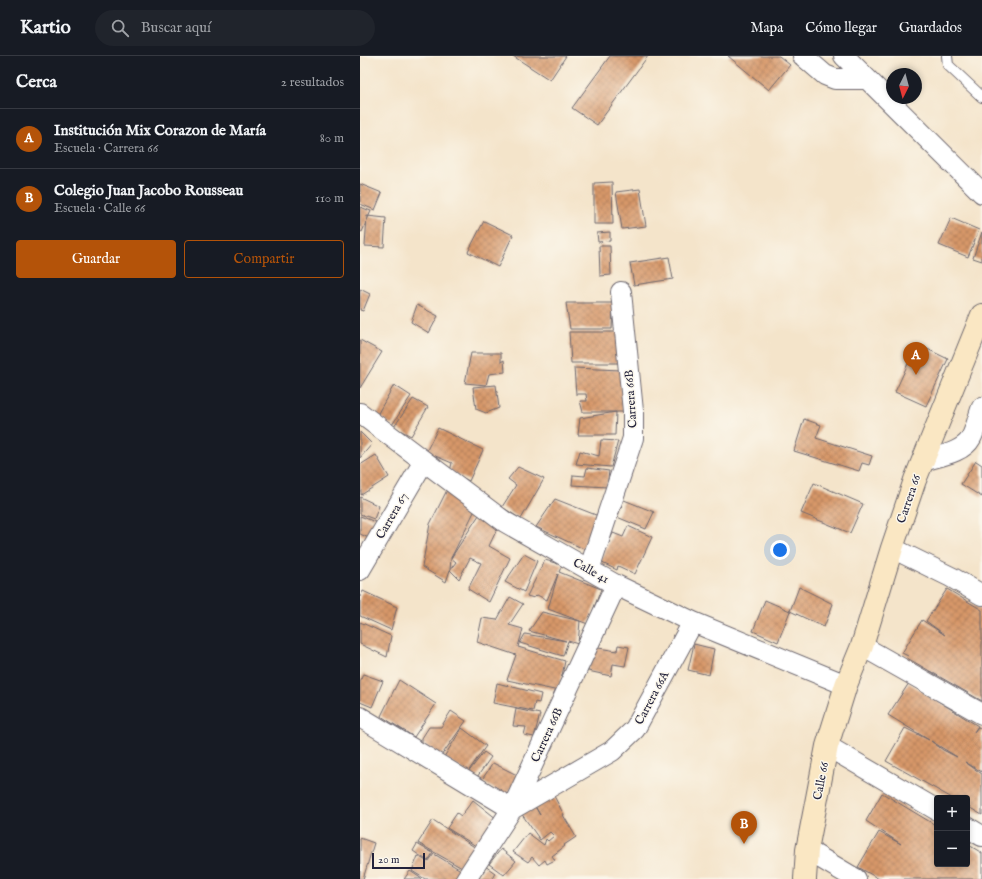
<!DOCTYPE html>
<html lang="es">
<head>
<meta charset="utf-8">
<style>
	:root { --surface:#171b24; --page:#20242c; --text:#f1f3f6; --muted:#9ea1a6; --line:#363941; --accent:#b45309 }
	body { margin:0; font-family:"IM FELL English",serif; background:var(--page); color:var(--text) }
	.controls { position:absolute; right:12px; bottom:12px; display:grid; overflow:hidden; border-radius:4px; box-shadow:0 2px 6px #0003 }
	.controls button { width:36px; height:36px; display:grid; place-items:center; padding:0; border:0; border-bottom:1px solid var(--line); background:var(--surface); color:var(--text); font:20px sans-serif }
	.compass { position:absolute; left:526px; top:12px; width:36px; height:36px; border-radius:50%; background:var(--surface); box-shadow:0 2px 6px #0003; rotate:186deg }
	.scale { position:absolute; left:12px; bottom:10px; width:53px; box-sizing:border-box; padding-left:4px; border:2px solid #22223b; border-top:0; font-size:11px; line-height:14px; white-space:nowrap; color:#22223b; -webkit-text-stroke:3px #fbf7ec; paint-order:stroke }
	.you { position:absolute; left:420px; top:494px; width:14px; height:14px; margin:-10px; border:3px solid #fff; border-radius:50%; background:#1a73e8; box-shadow:0 0 0 6px #1a73e833 }
	.badge { display:grid; place-items:center; width:26px; height:26px; border-radius:50%; background:var(--accent); color:#fff; font-size:13px; font-weight:700 }
	.pin { position:absolute; translate:-50% -33px; filter:drop-shadow(0 1px 2px #0008) }
	.pin::after { content:''; position:absolute; top:21px; width:14px; height:12px; background:inherit; clip-path:polygon(0 0,100% 0,50% 100%) }
	.list { margin:0; padding:0; list-style:none }
	h2 { display:flex; justify-content:space-between; align-items:center; height:52px; margin:0; padding:0 16px; font-size:17px }
	h2 small { font-size:13px; font-weight:400; color:var(--muted) }
	.list li { display:grid; grid-template-columns:26px 1fr auto; gap:12px; align-items:center; box-sizing:border-box; height:60px; padding:0 16px; border-top:1px solid var(--line) }
	.list b { display:block; font-size:15px; white-space:nowrap }
	.list p { margin:0; font-size:13px; white-space:nowrap; color:var(--muted) }
	.list em { font-size:13px; font-style:normal; color:var(--muted) }
	.actions { display:flex; gap:8px; padding:12px 16px }
	.actions a { flex:1; padding:9px 0; border:1px solid var(--accent); border-radius:4px; text-align:center; font-size:14px; color:var(--accent) }
	.actions .main { background:var(--accent); color:#fff }
	.icon { flex:none; width:22px; height:22px; fill:none; stroke:currentColor; stroke-width:2; stroke-linecap:round; stroke-linejoin:round }
	.map { position:relative; flex:none; width:622px; height:823px; overflow:hidden }
	header { display:flex; align-items:center; gap:24px; box-sizing:border-box; height:56px; padding:0 20px; background:var(--surface); border-bottom:1px solid var(--line) }
	header strong { font-size:19px }
	nav { display:flex; gap:22px; margin-inline-start:auto; font-size:14px }
	.search { width:280px; height:36px; background:var(--page); display:flex; align-items:center; gap:10px; box-sizing:border-box; padding:0 14px; border-radius:22px; color:var(--muted); font-size:15px }
	main { display:flex }
	aside { flex:1; background:var(--surface) }
	.map>svg:first-child { display:block }
</style>
</head>
<body>
<header>
<strong>Kartio</strong>
<div class="search"><svg class="icon" aria-label="search" viewBox="0 0 24 24"><circle cx="10" cy="10" r="6"/><path d="M15 15l6 6"/></svg>Buscar aquí</div>
<nav><a>Mapa</a><a>Cómo llegar</a><a>Guardados</a></nav>
</header>
<main>
<aside>
<h2>Cerca<small>2 resultados</small></h2>
<ul class="list">
<li><span class="badge">A</span><div><b>Institución Mix Corazon de María</b><p>Escuela · Carrera 66</p></div><em>80 m</em></li>
<li><span class="badge">B</span><div><b>Colegio Juan Jacobo Rousseau</b><p>Escuela · Calle 66</p></div><em>110 m</em></li>
</ul>
<div class="actions"><a class="main">Guardar</a><a>Compartir</a></div>
</aside>
<div class="map">
<svg width="622" height="823" viewBox="0 0 622 823">
	<defs>
		<pattern id="building-cross-hatch" width="8" height="8" patternUnits="userSpaceOnUse"><rect width="8" height="8" fill="#d79769"/><path d="M0 0l8 8M0 8l8-8" fill="none" stroke="#ae7b58"/></pattern>
	</defs>
	<rect width="100%" height="100%" fill="#fbf7ec"/>
	<filter id="ink" filterUnits="userSpaceOnUse"><feTurbulence type="fractalNoise" baseFrequency=".025" numOctaves="2"/><feDisplacementMap in="SourceGraphic" scale="8" xChannelSelector="R" yChannelSelector="G"/><feConvolveMatrix kernelMatrix="1 2 1 2 8 2 1 2 1" color-interpolation-filters="sRGB"/></filter>
	<filter id="wash" filterUnits="userSpaceOnUse"><feTurbulence type="fractalNoise" baseFrequency=".012" numOctaves="4" result="noise"/><feDisplacementMap in="SourceGraphic" scale="16" xChannelSelector="R" yChannelSelector="G"/><feGaussianBlur stdDeviation="0.9" result="paint"/><feColorMatrix in="noise" values="0 0 0 0 0 0 0 0 0 0 0 0 0 0 0 0 0 1.4 0 .05"/><feComposite in="paint" operator="in"/></filter>
	<g filter="url(#wash)">
		<rect width="100%" height="100%" fill="#f4e4ca"/>
		<g id="blocks">
			<path fill="url(#building-cross-hatch)" fill-rule="evenodd" d="M153,0H206L190,24Z
				M250,0H288L237,69L212,52Z
				M368,0H419L430,9L409,34Z
				M252,126L253,168H234V127Z
				M0,128L22,137L15,154L0,148Z
				M280,133L286,170L262,173L256,136Z
				M0,151L11,155L2,176L0,175Z
				M7,160L26,162L24,191L5,190Z
				M591,162L619,174L608,201L579,189Z
				M124,165L153,179L138,211L108,196Z
				M250,176V185L238,186L237,177Z
				M622,176V205L613,202Z
				M239,190H250L251,219L240,220Z
				M309,201L313,223L274,229L270,207Z
				M0,233L10,238L3,255L0,254Z
				M206,247H253L252,273H210Z
				M57,249L78,260L69,277L51,266Z
				M209,276H261L263,307H211Z
				M0,284L22,296L0,332Z
				M557,288L588,303L566,350L535,336Z
				M111,297H141V306L144,304L145,316L129,318L126,329L105,327Z
				M214,312L261,314L263,356H256L255,379H218L220,362L256,356H223L220,345H227L226,338H216Z
				M34,329L51,340L32,369L17,359Z
				M136,329L139,352L126,357L116,353L113,331Z
				M53,343L68,351L51,380L34,371Z
				M444,363L461,369L456,382L512,400L509,409L502,407L499,415L434,395Z
				M78,372L123,394L109,425L90,415L92,407L66,396Z
				M0,376L12,388L0,402Z
				M241,384L258,385L251,411L216,408L220,395L239,400Z
				M16,399L29,421L1,439L0,409Z
				M616,405L622,409V441L601,428Z
				M158,411L184,423L161,463L142,451L156,429L148,423Z
				M227,412L249,415L247,431L212,429L213,419L225,420Z
				M454,427L503,448L490,477L441,457Z
				M88,432L115,454L91,502L119,459L139,469L129,490L150,502L129,546L108,533L121,507L110,502L99,523L90,514L96,506L91,502L90,514L86,526L62,511L70,468Z
				M0,441L19,450L14,463L0,458Z
				M195,443L241,461L224,493L176,471Z
				M264,444L294,456L286,473L257,461Z
				M0,460L18,467L11,483L0,478Z
				M268,470L292,481L275,518L258,510L257,514L240,506L253,477L263,481Z
				M164,498L177,505L164,536L145,526Z
				M185,504L202,509L199,516L241,533L228,568L188,553L198,518L187,544L177,539L174,542L167,540Z
				M439,531L473,548L464,571L430,555Z
				M587,533L622,554V645L547,602L548,600L542,597L562,564L585,579L566,565Z
				M3,535L37,551L31,574L0,560V541Z
				M150,541L163,548L149,569L163,573L158,591L205,605L199,635L147,624L156,599L117,586L122,562L137,564Z
				M405,544L430,555L418,586L393,575Z
				M182,556L220,565L218,588L208,585L203,600L160,587L165,578L206,585L169,575Z
				M0,566L31,580L27,601L0,588Z
				M334,588L354,593L349,619L328,614Z
				M258,589L269,591L265,610L253,608L251,620L228,615L232,591L257,595Z
				M3,618L23,625L12,651L0,646V626Z
				M39,624L76,648L54,681L21,660Z
				M137,627L181,638L179,647L175,646L173,655L133,647Z
				M549,627L618,670L614,676L618,671L622,673V716L605,706L622,718V759L607,750V742H592L526,705L545,672L569,684L528,659ZM571,685L597,701L583,694Z
				M156,653L180,658L174,681L164,679L166,671L153,670Z
				M91,655L106,665L81,700L62,687V682L69,671H81Z
				M102,672L126,690L107,717L84,701Z
				M124,696L131,701L115,724L107,718Z
				M133,707L159,720L146,740L121,725Z
				M522,737L577,770V808H607V788L622,797V823H519L498,811L519,776L541,788L506,765Z
				M194,740L204,759H203L216,781L204,789L205,790L192,800L195,804L187,808L185,804L179,809L172,801L168,806L153,796L168,777L184,789L186,783L188,785L194,780L190,776L180,784L161,757L174,749L180,759L175,750Z
				M113,744L137,763L116,790L87,772L97,757L101,760Z
				M73,764L116,792L102,812L58,787Z
				M0,782L14,787L3,823H0Z
				M57,788L73,797L68,805L53,795Z
				M141,793L156,805L144,819L129,808Z
				M74,798L104,816L99,823H65L52,815L58,800L68,806Z
				M125,810L135,817L132,823H117Z
				M50,815L62,823H44Z"/>
		</g>
	</g>
	<g filter="url(#ink)">
		<use href="#blocks" fill-opacity="0" stroke="#6c666d" stroke-width="1"/>
		<g fill="none" stroke-linecap="round" stroke-linejoin="round">
			<g stroke="#6c666d" stroke-width="12">
				<path id="lane" d="M587,0L588,9L622,41"/>
			</g>
			<g stroke="#6c666d" stroke-width="22">
				<path id="street" d="M443,0L465,19L475,23H507
					M484,0L622,137
					M0,357L145,466L256,529L333,566L486,629
					M563,405C578,400 603,397 611,382C616,373 618,361 622,351
					M532,492L591,521L622,539
					M0,514L64,405
					M229,514L273,382V355L261,236
					M502,590L622,658
					M0,661L152,753L252,695L275,673L333,566
					M467,690L577,754
					M607,771L622,780
					M447,794L496,823
					M106,823L152,753L256,529"/>
			</g>
			<g stroke="#6c666d" stroke-width="24">
				<path id="secondary" d="M445,823L447,794L467,690L486,629L502,590L532,492L555,424L622,259"/>
			</g>
			<use href="#lane" stroke="#fff" stroke-width="10"/>
			<use href="#street" stroke="#fff" stroke-width="20"/>
			<use href="#secondary" stroke="#fae7c3" stroke-width="22"/>
		</g>
	</g>
	<g text-anchor="middle" dominant-baseline="central" stroke-width="3" stroke-linejoin="round" paint-order="stroke">
		<g font-size="12" fill="#22223b" stroke="#fbf7ec">
			<text transform="translate(271 343) rotate(-94)">Carrera 66B</text>
			<text transform="translate(549 443) rotate(-71)">Carrera 66</text>
			<text transform="translate(32 460) rotate(-60)">Carrera 67</text>
			<text transform="translate(231 515) rotate(29)">Calle 41</text>
			<text transform="translate(292 642) rotate(-62)">Carrera 66A</text>
			<text transform="translate(187 679) rotate(-65)">Carrera 66B</text>
			<text transform="translate(461 725) rotate(-79)">Calle 66</text>
		</g>
	</g>
</svg>
<div class="controls">
<button>+</button>
<button>−</button>
</div>
<svg class="compass" viewBox="-18 -18 36 36"><path d="M0-13l5 13h-10z" fill="#e53935"/><path d="M0 13l5-13h-10z" fill="#9ea1a6"/></svg>
<div class="scale">20 m</div>
<div class="you"></div>
<div class="pin badge" style="left:556px;top:319px">A</div>
<div class="pin badge" style="left:384px;top:788px">B</div>
</div>
</main>
</body>
</html>
